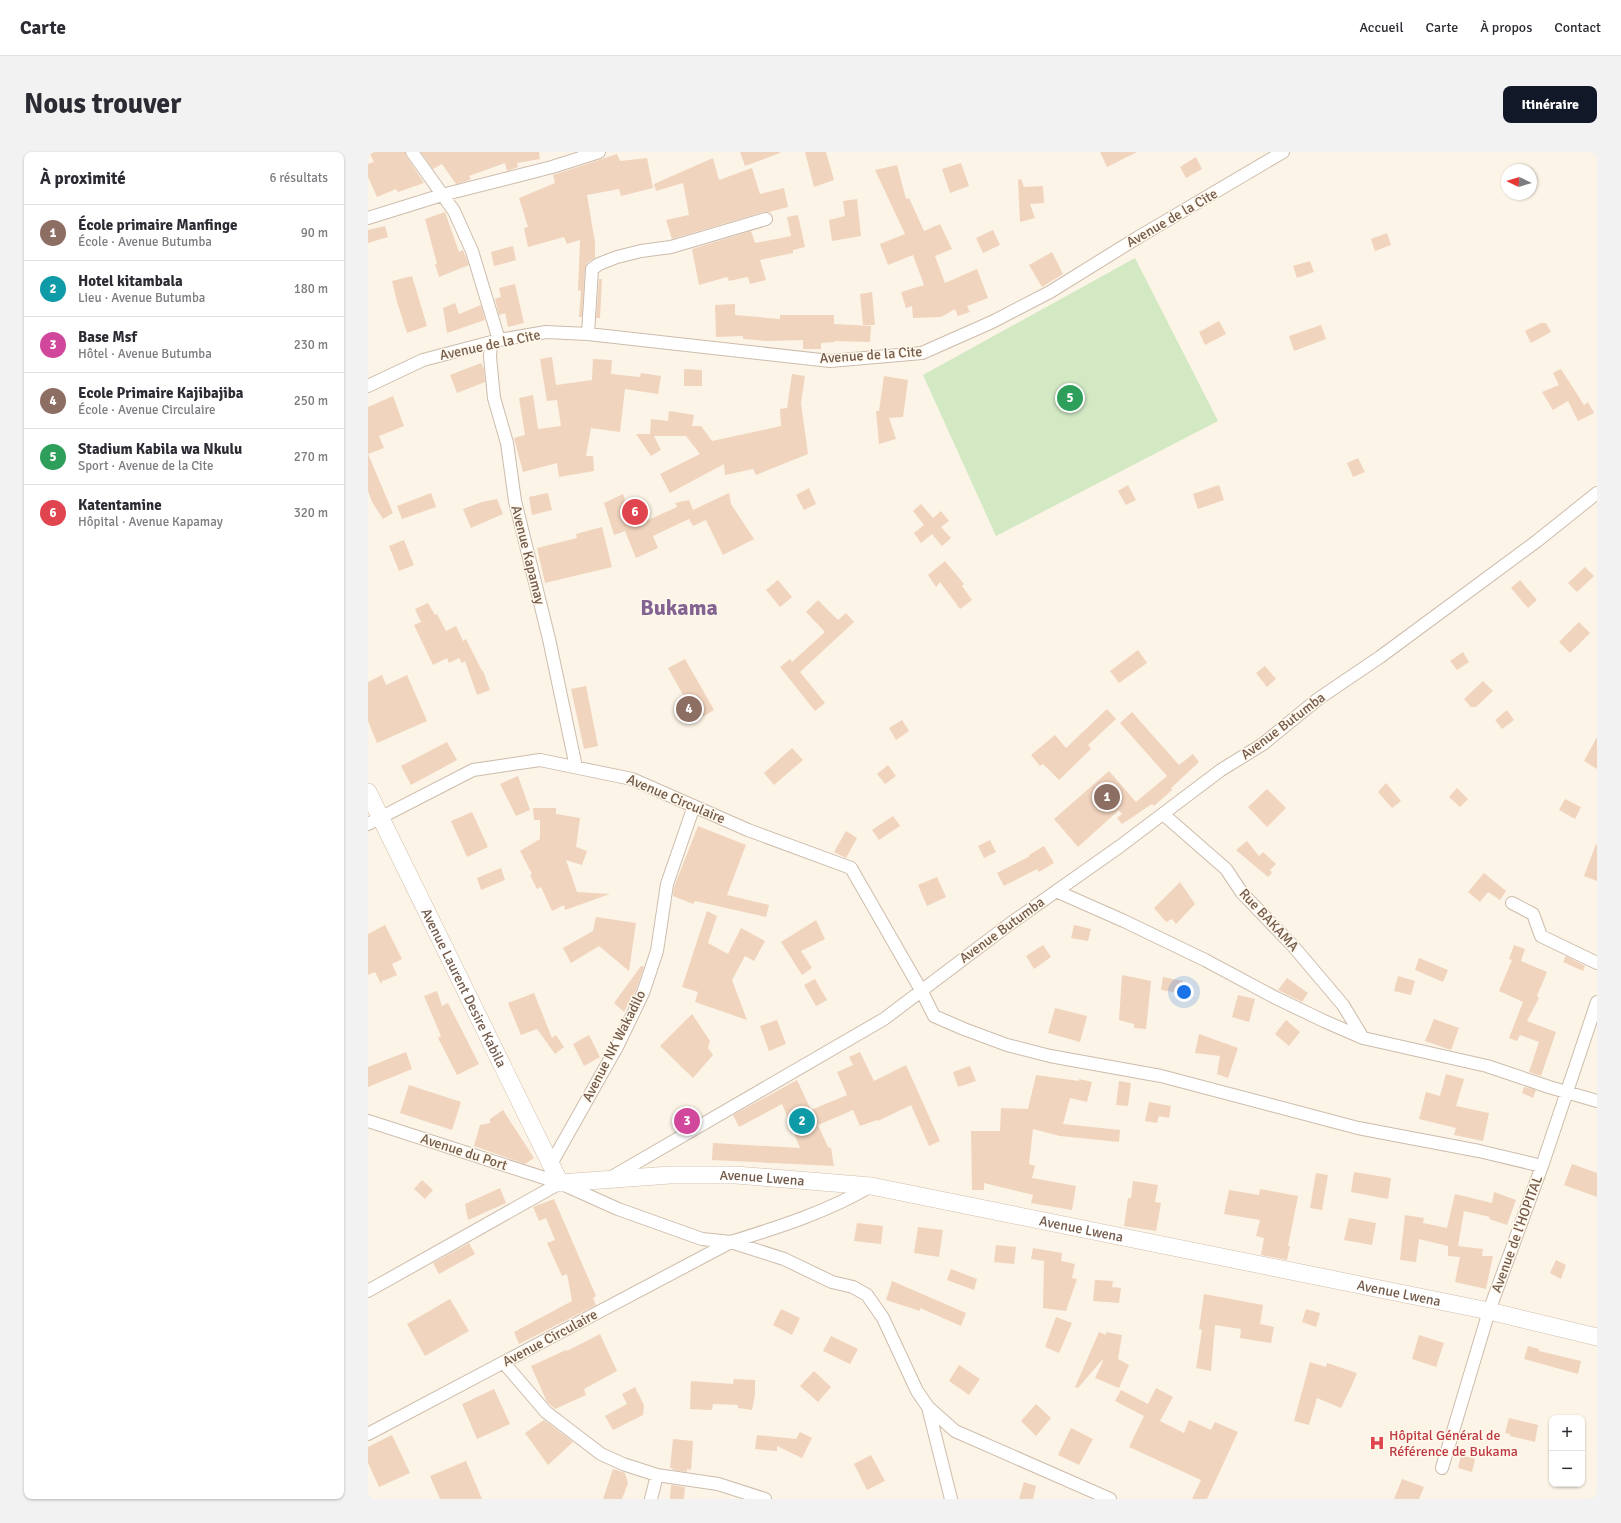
<!DOCTYPE html>
<html lang="fr">
<head>
<meta charset="utf-8">
<style>
	:root { --surface:#fff; --page:#f2f2f3; --text:#2b2b33; --muted:#7c7c81; --line:#e1e1e2; --accent:#111827 }
	body { margin:0; font-family:Signika,sans-serif; background:var(--page); color:var(--text) }
	.controls { position:absolute; right:12px; bottom:12px; display:grid; overflow:hidden; border-radius:8px; box-shadow:0 1px 3px #0004 }
	.controls button { width:36px; height:36px; display:grid; place-items:center; padding:0; border:0; border-bottom:1px solid var(--line); background:var(--surface); color:var(--text); font:20px sans-serif }
	.compass { position:absolute; left:1133px; top:12px; width:36px; height:36px; border-radius:50%; background:var(--surface); box-shadow:0 1px 3px #0004; rotate:274deg }
	.you { position:absolute; left:816px; top:840px; width:14px; height:14px; margin:-10px; border:3px solid #fff; border-radius:50%; background:#1a73e8; box-shadow:0 0 0 6px #1a73e833 }
	.badge { display:grid; place-items:center; width:26px; height:26px; border-radius:50%; background:var(--accent); color:#fff; font-size:13px; font-weight:700 }
	.pin { position:absolute; translate:-50% -50%; border:2px solid #fff; box-shadow:0 1px 4px #0006 }
	.list { margin:0; padding:0; list-style:none }
	h2 { display:flex; justify-content:space-between; align-items:center; height:52px; margin:0; padding:0 16px; font-size:17px }
	h2 small { font-size:13px; font-weight:400; color:var(--muted) }
	.list li { display:grid; grid-template-columns:26px 1fr auto; gap:12px; align-items:center; box-sizing:border-box; height:56px; padding:0 16px; border-top:1px solid var(--line) }
	.list b { display:block; font-size:15px; white-space:nowrap }
	.list p { margin:0; font-size:13px; white-space:nowrap; color:var(--muted) }
	.list em { font-size:13px; font-style:normal; color:var(--muted) }
	.map { position:relative; flex:none; width:1229px; height:1347px; overflow:hidden; border-radius:8px }
	header { display:flex; align-items:center; gap:24px; box-sizing:border-box; height:56px; padding:0 20px; background:var(--surface); border-bottom:1px solid var(--line) }
	header strong { font-size:19px }
	nav { display:flex; gap:22px; margin-inline-start:auto; font-size:14px }
	.intro { display:flex; align-items:center; justify-content:space-between; box-sizing:border-box; height:96px; padding:0 24px }
	h1 { margin:0; font-size:28px }
	.button { padding:10px 18px; border-radius:8px; background:var(--accent); color:#fff; font-size:14px; font-weight:700 }
	main { display:flex; gap:24px; padding:0 24px }
	aside { flex:1; background:var(--surface); border-radius:8px; box-shadow:0 1px 3px #0004 }
	.map>svg:first-child { display:block }
</style>
</head>
<body>
<header>
<strong>Carte</strong>
<nav><a>Accueil</a><a>Carte</a><a>À propos</a><a>Contact</a></nav>
</header>
<div class="intro"><h1>Nous trouver</h1><a class="button">Itinéraire</a></div>
<main>
<aside>
<h2>À proximité<small>6 résultats</small></h2>
<ul class="list">
<li><span class="badge" style="background:#8d6e63">1</span><div><b>École primaire Manfinge</b><p>École · Avenue Butumba</p></div><em>90 m</em></li>
<li><span class="badge" style="background:#0f9aa8">2</span><div><b>Hotel kitambala</b><p>Lieu · Avenue Butumba</p></div><em>180 m</em></li>
<li><span class="badge" style="background:#d1479c">3</span><div><b>Base Msf</b><p>Hôtel · Avenue Butumba</p></div><em>230 m</em></li>
<li><span class="badge" style="background:#8d6e63">4</span><div><b>Ecole Primaire Kajibajiba</b><p>École · Avenue Circulaire</p></div><em>250 m</em></li>
<li><span class="badge" style="background:#2e9e5b">5</span><div><b>Stadium Kabila wa Nkulu</b><p>Sport · Avenue de la Cite</p></div><em>270 m</em></li>
<li><span class="badge" style="background:#e0444e">6</span><div><b>Katentamine</b><p>Hôpital · Avenue Kapamay</p></div><em>320 m</em></li>
</ul>
</aside>
<div class="map">
<svg width="1229" height="1347" viewBox="0 0 1229 1347">
	<rect width="100%" height="100%" fill="#fcf4e6"/>
	<path fill="#d2e9c4" d="M767,106L850,269L628,384L555,223Z"/>
	<path fill="#f1d4be" d="M1,0H37L38,4L56,31L30,40L28,37L9,45L0,25V12L6,10Z
		M53,0H171L172,7L149,11L150,15L139,19L137,11L101,24L103,27L99,29L88,32L74,12L65,17Z
		M372,0H412V1L377,14Z
		M437,0H458L466,28L446,35Z
		M732,0H769L739,15Z
		M249,2L252,9L279,6L285,36L253,44L251,37L219,43L227,91V106L219,111L217,116L214,165H211L213,139L210,138L212,88L199,92L196,85L160,95L156,76L160,75L151,46L187,31L185,23Z
		M828,5L834,17L818,26L812,15Z
		M345,6L351,28L384,16L392,42L416,36L420,55L401,60H396L304,87L298,68L321,63L315,31L288,39L286,32Z
		M593,11L601,34L582,41L574,17Z
		M529,13L538,47L541,46L556,79L572,72L584,97L567,104L577,131L609,117L620,146L599,154L602,160L590,164L587,157L573,165L545,166L544,154L538,156L533,140L556,133L545,103L520,113L512,92L537,82L507,18Z
		M653,27L656,35L675,34L676,51L662,52L667,66L652,70L650,28Z
		M489,47L493,84L464,89L461,68L477,64L475,49Z
		M77,60L91,100L95,98L101,113L71,125L67,112H69L57,67Z
		M430,63L437,95L425,98V101L392,108L398,128L382,132L380,125L361,129L359,125L331,133L324,97L383,79L387,91L423,84L419,65Z
		M17,74L20,85L0,91V78Z
		M625,78L632,93L615,101L608,86Z
		M1019,81L1023,93L1007,99L1003,87Z
		M145,94L148,108L126,114L123,100Z
		M684,100L695,122L674,135L661,113Z
		M942,109L946,120L929,126L925,114Z
		M44,124L59,174L39,181L29,150L24,129Z
		M231,127H234L232,166H228Z
		M147,132L156,171L140,175L137,161L131,163L127,147L133,145L131,136Z
		M504,140L507,173H495L492,142Z
		M87,151L91,162L113,153L117,168L79,181L75,156Z
		M367,152V163L412,167V163H466V172L503,174L502,190L467,189V190L453,191V197H435V188L398,189L375,187V184L348,185L347,153Z
		M851,169L858,182L837,193L831,180Z
		M1173,171H1178L1183,180L1163,191L1157,179Z
		M953,173L958,187L926,199L921,184Z
		M184,205L188,233L224,228L225,207L244,208L243,222L272,225L273,221L293,224L290,242L257,237L252,280L223,276L218,304H225L226,319L191,325L189,311L155,320L146,286L157,283L151,246L165,243L170,277L193,274L189,248L179,249L172,207Z
		M113,211L116,217L117,230L89,241L82,223Z
		M316,217L334,218V234H316Z
		M1193,217L1216,253L1220,250L1226,261L1210,269L1200,249L1185,258L1174,240L1191,233L1185,221Z
		M424,222L437,224L433,251L440,302L388,323L385,317L357,323L356,312L302,341L292,322L332,302L318,284H286L293,298L283,304L268,282H282L283,267L300,269L301,259L326,263L324,274H333L344,289L413,274L412,257L419,256Z
		M516,224L540,228L535,265L521,266L528,287L511,292L508,259H511Z
		M25,244L36,274L11,284L16,296L0,302L25,361L15,367L4,350L0,339V255Z
		M990,306L997,320L985,325L979,311Z
		M760,333L768,348L758,353L750,339Z
		M851,333L856,348L830,357L825,342Z
		M441,336L448,352L436,358L428,343Z
		M63,341L68,355L34,367L29,354Z
		M180,341L184,358L164,363L161,345Z
		M361,341L363,352L386,387L355,403L338,368L325,374L321,367L285,384L290,396L268,406L257,379L246,383L236,351L255,342L261,360L272,358L276,370L309,355L307,351L321,348L325,358Z
		M129,347L135,362L103,376L95,357L114,350Z
		M553,352L565,366L573,359L581,369L573,375L583,386L574,394L564,382L553,391L546,381L556,373L545,359Z
		M234,375L244,415L177,431L169,396L209,386L208,382Z
		M36,388L46,413L31,419L21,394Z
		M577,409L596,432L594,434L604,448L592,457L572,430L568,435L560,423Z
		M1217,415L1226,424L1209,440L1200,431Z
		M410,428L424,445L412,455L398,438Z
		M1152,428L1169,448L1160,456L1143,436Z
		M450,448L470,468L478,461L486,470L432,520L457,551L447,559L412,515L422,507L424,510L457,480L438,460Z
		M60,451L67,463L69,462L78,479L88,474L95,489L98,487L114,519H115L122,538L109,543L97,509L94,511L91,506L81,511L79,506L65,513L46,473L53,470L47,457Z
		M1211,470L1222,481L1202,501L1191,490Z
		M770,498L779,511L751,531L742,519Z
		M1095,500L1101,510L1089,518L1082,509Z
		M317,507L346,558L329,568L300,516Z
		M897,514L908,527L899,535L888,521Z
		M14,523L18,533L39,523L59,569L9,591L0,569V530Z
		M1115,529L1125,539L1108,555H1103L1096,547Z
		M218,534L230,594L216,597L203,537Z
		M739,557L748,567L720,593L723,597L691,628L675,612L672,614L663,603L687,583L698,596Z
		M1139,558L1146,568L1134,577L1127,568Z
		M764,560L811,613L825,602L831,610L803,636L804,638L786,654L784,652L754,672L749,666L754,662L751,658L710,695L686,667L741,619L768,650L799,624L752,571Z
		M534,568L541,579L528,588L521,576Z
		M1229,585V617L1216,609Z
		M79,590L89,608L43,633L33,614Z
		M424,596L435,608L406,633L396,621Z
		M520,613L528,624L517,632L509,622Z
		M150,624L162,658L148,664L132,632Z
		M1018,631L1033,649L1024,656L1010,640Z
		M1089,636L1100,647L1092,655L1081,645Z
		M899,637L918,656L899,675L880,655Z
		M1197,647L1213,655L1207,667L1191,658Z
		M165,656H188V662L212,666L208,695L219,699L214,713L198,708L209,740L242,742L197,758L196,753L184,759L173,735L169,737L162,723L164,722L152,699L172,687V668H166Z
		M104,660L120,695L99,705L83,669Z
		M525,664L532,674L511,688L504,678Z
		M330,674L378,693L359,743L401,753L398,765L327,749L325,752L305,744L306,735Z
		M478,679L489,686L478,706L466,700Z
		M622,688L628,700L616,706L610,694Z
		M879,689L891,704L895,700L908,712L902,718L904,721L900,725L868,698Z
		M1228,692H1229V729L1216,724Z
		M676,694L686,711L671,720L669,717L636,734L629,721L662,704L661,703Z
		M133,716L137,728L113,738L109,726Z
		M1116,721L1138,739L1132,748L1120,740L1112,750L1100,740Z
		M569,725L578,745L559,754L550,733Z
		M812,730L827,752L808,772L804,767L798,770L786,756Z
		M339,759L349,764L340,791L360,802L373,776L397,789L386,809L377,804L364,828L379,868L327,850L330,840L314,835Z
		M228,765L268,771L261,819L231,794L203,811L195,796L225,779Z
		M448,768L457,787L433,799L444,816L434,823L413,790Z
		M17,773L34,807L24,812L29,823L15,829V827L13,832L7,820L0,823V782Z
		M706,773L723,777L720,789L703,786Z
		M675,793L683,805L666,817L658,804Z
		M1146,793L1157,797L1153,809L1179,820L1169,844L1171,846L1159,869L1188,880L1173,924L1161,920L1171,890L1152,883L1149,889L1141,886L1155,850L1131,839L1144,808L1141,807Z
		M1198,804L1217,814L1215,819L1195,810Z
		M1051,806L1080,818L1075,830L1047,818Z
		M273,814L276,815L268,838L256,860L246,851Z
		M754,823L783,829L778,877L766,876V872L751,868Z
		M1030,824L1047,829L1043,843L1026,839Z
		M795,825L815,829L812,841L793,838Z
		M919,826L940,841L934,850L910,838Z
		M447,827L459,848L448,854L436,833Z
		M69,839L74,854L80,851L111,912L89,923L70,886L73,884L56,844Z
		M166,841L184,886L188,883L196,895L187,902L169,877L153,883L140,851Z
		M870,843L887,847L881,870L864,865Z
		M687,856L719,864L712,890L680,881Z
		M324,862L342,889L340,896L345,903L325,926L292,894Z
		M1066,867L1091,876L1083,898L1057,889Z
		M409,868L418,892L401,899L392,874Z
		M918,868L932,880L921,894L907,882Z
		M831,882L870,896L860,926L849,922L852,904L827,901Z
		M221,883L232,905L216,914L205,892Z
		M38,900L44,917L0,935V915Z
		M492,900L506,929L538,913L572,989L561,994L543,953L510,969L509,968L492,974L485,958L450,973L460,995L463,996L466,1014L344,1008L345,991L432,996L414,952L371,975L365,963L429,928L443,958L479,943L469,920L485,913L481,905Z
		M602,914L608,929L590,935L585,920Z
		M1078,922L1096,927L1088,954L1121,961L1115,989L1086,983L1088,976L1051,967L1058,940L1072,944Z
		M668,923L711,929V927L724,930L719,950L702,946L695,972L752,978L751,990L692,984L665,977L661,1012L667,1014L664,1026L708,1034L704,1058L663,1051L665,1043L616,1031V1038H604L603,979H632L633,956L660,957Z
		M751,929L763,931L760,954L748,953Z
		M41,933L93,950L84,978L32,961Z
		M1156,935L1168,938L1165,946L1154,941Z
		M781,950L803,954L801,966L791,964L789,971L777,969Z
		M135,958L166,1006L157,1012L106,994L112,973L122,971V967Z
		M1204,1012L1229,1021V1045L1196,1033Z
		M986,1020L1023,1026L1020,1047L983,1040Z
		M948,1021L960,1023L954,1058L942,1056Z
		M54,1028L65,1038L57,1047L46,1037Z
		M765,1029L790,1033L787,1050L793,1051L788,1079L756,1074L760,1046H763Z
		M132,1036L138,1051L100,1068L97,1052Z
		M892,1037L930,1044L920,1094H922L919,1108L893,1103L896,1086L888,1084L892,1068L856,1062L861,1038L891,1043Z
		M1126,1040L1148,1048L1139,1073L1121,1067L1122,1065L1096,1059L1090,1094L1115,1097L1114,1104H1125L1118,1137L1087,1130L1092,1105L1080,1104V1094L1051,1087L1048,1110L1032,1108L1037,1063L1056,1066L1055,1071L1079,1076L1087,1042L1124,1051Z
		M186,1047L228,1144L225,1146L228,1153L151,1192L146,1180L204,1149L199,1122L194,1124L179,1091L187,1088L178,1066L171,1069L165,1055Z
		M981,1066L1008,1071L1004,1093L976,1088Z
		M489,1071L515,1074L513,1092L486,1089Z
		M550,1075L575,1078L571,1105L546,1101Z
		M101,1091L107,1102L71,1122L65,1111Z
		M628,1093L648,1095L646,1112L626,1110Z
		M665,1096L694,1101L693,1109L707,1112L704,1126L709,1127L698,1159L675,1156L676,1109L663,1107Z
		M1188,1108L1198,1113L1193,1127L1182,1121Z
		M583,1117L609,1127L606,1138L579,1128Z
		M727,1128L745,1129L744,1135L753,1136L751,1151L725,1149Z
		M524,1129L598,1161L593,1174L552,1156V1159L518,1148Z
		M836,1142L895,1153L892,1172L906,1175L903,1191L872,1186L873,1177L847,1173L843,1219L828,1216L834,1178L831,1177Z
		M82,1147L101,1179L57,1204L39,1172Z
		M413,1157L432,1166L424,1183L405,1173Z
		M938,1157L952,1161L948,1175L934,1170Z
		M688,1165L704,1171L691,1201L677,1195Z
		M731,1180L738,1183V1180L754,1183L750,1207L761,1213L751,1236L727,1226L735,1209L734,1208L710,1236L707,1235Z
		M232,1182L249,1219L216,1237L218,1243L187,1257L179,1250L163,1214L198,1198L199,1199Z
		M1051,1183L1076,1191L1068,1215L1044,1207Z
		M463,1184L490,1197L482,1212L455,1199Z
		M1160,1194L1171,1197V1199L1213,1209L1210,1222L1156,1207Z
		M942,1210L958,1215L959,1211L989,1221L984,1233L973,1256L949,1246L941,1273L926,1269Z
		M591,1213L612,1227L601,1243L581,1229Z
		M446,1219L463,1235L450,1250L432,1234Z
		M366,1227L387,1228V1243L384,1258L370,1256V1253L345,1252L344,1258L322,1257L323,1229L365,1232Z
		M267,1235L276,1253L275,1263L245,1278L237,1264L259,1252L254,1242Z
		M788,1236L805,1245L792,1269L816,1281L821,1268L843,1278L847,1270L870,1280L839,1347H824L833,1328L761,1295L776,1264L747,1249L753,1238L780,1252Z
		M126,1237L142,1272L109,1287L94,1252Z
		M668,1252L683,1266L668,1284L653,1269Z
		M1141,1266L1170,1273L1167,1290L1142,1284V1282L1137,1281Z
		M176,1268L205,1290L180,1313L157,1281Z
		M703,1276L725,1287L711,1313L690,1303Z
		M432,1280L444,1286L434,1306L409,1294V1299L387,1297L389,1283L428,1287Z
		M24,1283L42,1321L11,1335L0,1311V1295Z
		M305,1287L325,1289L323,1318L319,1317V1320L304,1318L305,1316H302Z
		M503,1303L517,1329L499,1338L486,1312Z
		M1093,1303L1107,1307L1104,1320L1090,1316Z
		M98,1309L114,1347H72L62,1324Z
		M245,1317L257,1321L260,1331L254,1347H235Z
		M1034,1327L1056,1335L1051,1347H1026Z
		M656,1330L668,1334L665,1347H651Z
		M303,1333L317,1335L316,1347H302Z"/>
	<g fill="none" stroke-linecap="round" stroke-linejoin="round">
		<g stroke="#cdbcac" stroke-width="14">
			<path id="street" d="M44,0L86,59L104,99L131,188
				M0,66L74,43L184,15L231,0
				M220,182L224,117L231,112L249,105L273,99L303,95L398,67
				M123,190L122,205L126,246L139,291L147,349L181,487L208,615
				M0,234L55,208L131,188L178,180L220,182L462,209L554,201L624,170L682,140L769,86L915,0
				M795,662L858,717L874,741L925,794L975,853L995,886
				M0,672L105,618L172,608L264,627L380,678L483,716L553,838L566,864L596,877L639,893L682,904L793,924L990,976L1111,999L1174,1014
				M688,739L756,769L837,808L908,846L956,869L995,886L1119,914L1181,935L1229,949
				M1144,751L1165,762L1173,784L1229,811
				M0,969L192,1031L250,1057L334,1087L363,1090L416,1107L464,1130L485,1135L499,1143L515,1166L549,1239L560,1255L587,1279L742,1347
				M183,1012L250,893L275,841L289,799L299,732L326,654
				M242,1026L516,867L643,771L751,695L853,618L895,592L950,547L1012,505L1169,389L1229,341
				M0,1139L192,1031
				M136,1211L178,1260L233,1302L255,1312L289,1323L350,1332L397,1347
				M560,1255L583,1347
				M0,1282L363,1090C411,1075 459,1060 503,1034
				M1074,1316L1121,1159L1174,1014L1229,850
				M283,1347L289,1323"/>
		</g>
		<g stroke="#d2beac" stroke-width="18">
			<g id="secondary">
				<path id="s1" d="M0,640L192,1031L302,1023H368L503,1034L1121,1159L1229,1185"/>
			</g>
		</g>
		<use href="#street" stroke="#fff" stroke-width="12"/>
		<use href="#secondary" stroke="#fff" stroke-width="17"/>
	</g>
	<defs>
		<g id="hospital-bare" transform="scale(1.2)"><path d="M-5-5h3v3.5h4V-5h3V5h-3V1.5h-4V5h-3Z" fill="#e0444e" stroke="#fff8ec" stroke-width="2.5" paint-order="stroke"/></g>
	</defs>
	<g fill-rule="evenodd">
		<use href="#hospital-bare" x="1009" y="1291"/>
	</g>
	<g text-anchor="middle" dominant-baseline="central" stroke-width="3" stroke-linejoin="round" paint-order="stroke">
		<g font-size="14" fill="#745b4b" stroke="#fff8ec">
			<text transform="translate(804 66) rotate(-30)">Avenue de la Cite</text>
			<text transform="translate(122 193) rotate(-12)">Avenue de la Cite</text>
			<text transform="translate(503 203) rotate(-4)">Avenue de la Cite</text>
			<text transform="translate(160 403) rotate(76)">Avenue Kapamay</text>
			<text transform="translate(915 574) rotate(-37)">Avenue Butumba</text>
			<text transform="translate(308 647) rotate(23)">Avenue Circulaire</text>
			<text transform="translate(901 768) rotate(47)">Rue BAKAMA</text>
			<text transform="translate(634 778) rotate(-36)">Avenue Butumba</text>
			<text stroke="none"><textPath href="#s1" startOffset="218">Avenue Laurent Desire Kabila</textPath></text>
			<text transform="translate(246 894) rotate(-63)">Avenue NK Wakadilo</text>
			<text transform="translate(96 1000) rotate(18)">Avenue du Port</text>
			<text stroke="none"><textPath href="#s1" startOffset="638">Avenue Lwena</textPath></text>
			<text stroke="none"><textPath href="#s1" startOffset="962">Avenue Lwena</textPath></text>
			<text transform="translate(1149 1082) rotate(-70)">Avenue de l'HOPITAL</text>
			<text stroke="none"><textPath href="#s1" startOffset="1286">Avenue Lwena</textPath></text>
			<text transform="translate(182 1186) rotate(-28)">Avenue Circulaire</text>
		</g>
		<g font-size="14" fill="#be3a42" stroke="#fff8ec" text-anchor="start">
			<text x="1021" y="1283">Hôpital Général de<tspan x="1021" dy="16">Référence de Bukama</tspan></text>
		</g>
		<g font-size="22" font-weight="bold" fill="#836391" stroke="#fff8ec">
			<text x="311" y="455">Bukama</text>
		</g>
	</g>
</svg>
<div class="controls">
<button>+</button>
<button>−</button>
</div>
<svg class="compass" viewBox="-18 -18 36 36"><path d="M0-13l5 13h-10z" fill="#e53935"/><path d="M0 13l5-13h-10z" fill="#7c7c81"/></svg>
<div class="you"></div>
<div class="pin badge" style="left:739px;top:645px;background:#8d6e63">1</div>
<div class="pin badge" style="left:434px;top:969px;background:#0f9aa8">2</div>
<div class="pin badge" style="left:319px;top:969px;background:#d1479c">3</div>
<div class="pin badge" style="left:321px;top:557px;background:#8d6e63">4</div>
<div class="pin badge" style="left:702px;top:246px;background:#2e9e5b">5</div>
<div class="pin badge" style="left:267px;top:360px;background:#e0444e">6</div>
</div>
</main>
</body>
</html>
